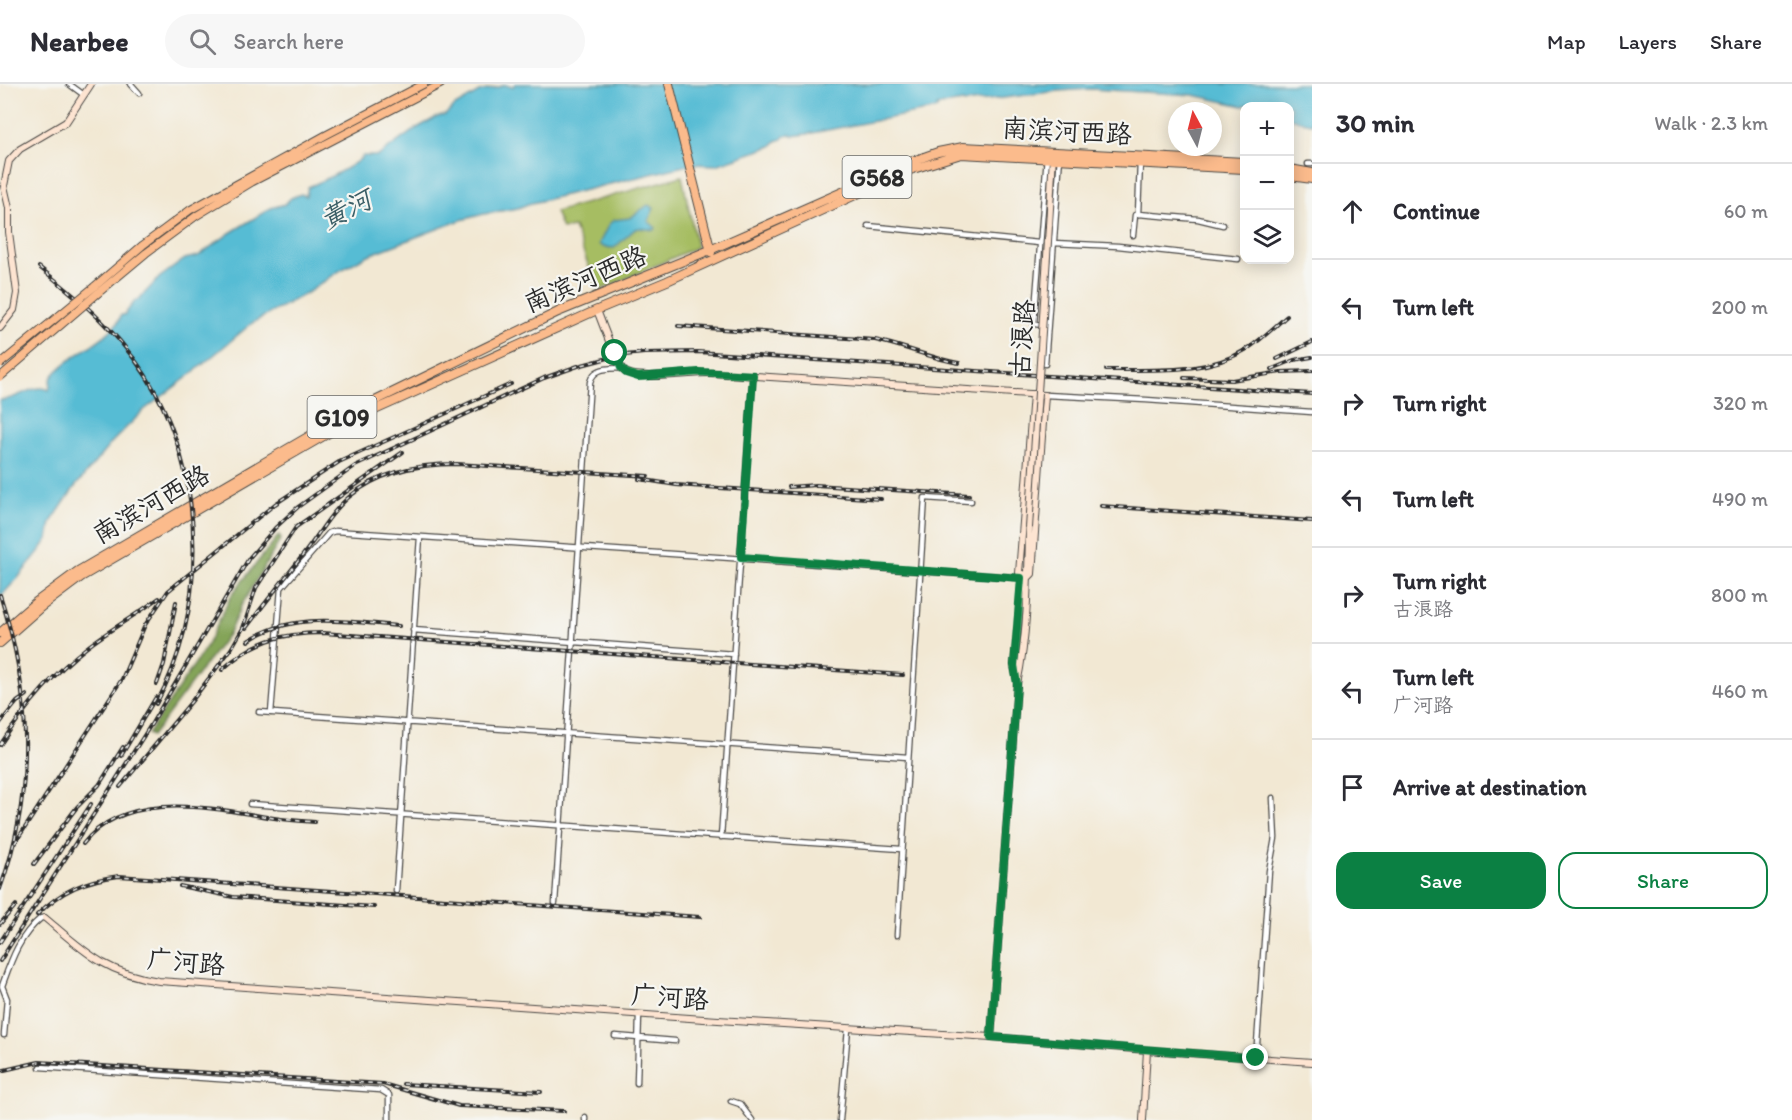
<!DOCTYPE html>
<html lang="en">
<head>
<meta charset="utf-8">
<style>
	:root { --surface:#fff; --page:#f7f7f7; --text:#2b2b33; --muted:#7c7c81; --line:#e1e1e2; --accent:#0b8043 }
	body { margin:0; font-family:Itim,"LXGW WenKai TC",sans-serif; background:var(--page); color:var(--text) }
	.controls { position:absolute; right:18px; top:18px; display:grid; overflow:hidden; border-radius:12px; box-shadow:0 3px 15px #0003 }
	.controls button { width:54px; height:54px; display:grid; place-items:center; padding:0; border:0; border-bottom:2px solid var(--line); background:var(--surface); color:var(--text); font:30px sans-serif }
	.compass { position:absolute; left:1168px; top:18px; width:54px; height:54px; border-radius:50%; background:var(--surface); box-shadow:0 3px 15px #0003; rotate:353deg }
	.stop { position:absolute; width:18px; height:18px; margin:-14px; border:4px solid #0b8043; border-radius:50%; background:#fff }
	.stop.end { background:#0b8043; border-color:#fff; box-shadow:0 2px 6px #0008 }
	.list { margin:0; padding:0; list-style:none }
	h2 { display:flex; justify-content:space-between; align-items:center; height:78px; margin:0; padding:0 24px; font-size:26px }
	h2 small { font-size:20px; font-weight:400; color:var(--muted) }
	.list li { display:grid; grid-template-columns:39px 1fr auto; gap:18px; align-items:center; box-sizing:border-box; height:96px; padding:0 24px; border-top:2px solid var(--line) }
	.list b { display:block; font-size:22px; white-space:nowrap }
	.list p { margin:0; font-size:20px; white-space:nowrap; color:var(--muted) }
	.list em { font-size:20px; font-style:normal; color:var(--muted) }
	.actions { display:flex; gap:12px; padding:18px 24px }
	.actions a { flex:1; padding:14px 0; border:2px solid var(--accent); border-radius:18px; text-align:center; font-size:21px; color:var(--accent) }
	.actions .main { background:var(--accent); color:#fff }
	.icon { flex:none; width:33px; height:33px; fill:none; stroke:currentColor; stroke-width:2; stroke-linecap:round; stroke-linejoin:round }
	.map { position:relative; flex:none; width:1312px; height:1036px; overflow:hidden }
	header { display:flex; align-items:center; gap:36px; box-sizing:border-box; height:84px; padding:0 30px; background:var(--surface); border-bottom:2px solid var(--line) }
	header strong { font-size:28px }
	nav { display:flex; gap:33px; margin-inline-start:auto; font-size:21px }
	.search { width:420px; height:54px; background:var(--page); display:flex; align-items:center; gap:15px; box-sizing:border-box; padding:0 21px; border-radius:33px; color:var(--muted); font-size:22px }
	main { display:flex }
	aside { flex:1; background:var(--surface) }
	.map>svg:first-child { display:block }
</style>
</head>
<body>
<header>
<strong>Nearbee</strong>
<div class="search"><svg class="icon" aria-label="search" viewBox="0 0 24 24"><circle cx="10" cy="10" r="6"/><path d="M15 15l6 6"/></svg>Search here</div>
<nav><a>Map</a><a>Layers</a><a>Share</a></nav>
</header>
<main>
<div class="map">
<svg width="1312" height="1036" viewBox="0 0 1312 1036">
	<rect width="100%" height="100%" fill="#f6f6f2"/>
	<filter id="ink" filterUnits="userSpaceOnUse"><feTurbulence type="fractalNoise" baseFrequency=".0167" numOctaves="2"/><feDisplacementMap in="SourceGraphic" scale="12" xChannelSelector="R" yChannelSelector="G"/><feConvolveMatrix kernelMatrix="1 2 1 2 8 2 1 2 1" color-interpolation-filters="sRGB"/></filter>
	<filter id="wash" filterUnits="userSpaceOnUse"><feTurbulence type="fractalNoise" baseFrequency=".008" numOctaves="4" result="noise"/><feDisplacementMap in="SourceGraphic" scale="24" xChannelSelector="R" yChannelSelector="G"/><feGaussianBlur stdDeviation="1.35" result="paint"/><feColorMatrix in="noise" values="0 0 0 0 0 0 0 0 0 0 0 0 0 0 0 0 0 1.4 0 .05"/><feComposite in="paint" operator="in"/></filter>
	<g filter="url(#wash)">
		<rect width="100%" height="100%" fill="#f2e8d3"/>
		<path fill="#a6bd62" stroke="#687446" stroke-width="1.5" d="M682,92L697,163L598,207L574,143L562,145L555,128Z"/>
		<path fill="#84a458" stroke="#586842" stroke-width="1.5" d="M279,451L281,455L241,522L229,549L152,652L148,650L206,563L232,510Z"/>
		<path fill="#56bcd4" stroke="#407480" stroke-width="1.5" d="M516,0H1312V40L1290,34V22H1259L1249,20L1243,22L1193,11L1091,5L1058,7L964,19L963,18L937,22V25L807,50L792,52L790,50L784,52L783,55L776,57L772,62L716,81L692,80L528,120L518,124L484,130L461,136L366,172L341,186L310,207L252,239L189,292L144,326L112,358L74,404L51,438L48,455L41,465L18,494L0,513V316C16,317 34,298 49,306C51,302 49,297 52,293C66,272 116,253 121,231H124L135,217L139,215L160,193L185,175L198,172L230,149L271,124L285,120L291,114L301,110L306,112L308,103C321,98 356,81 363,72H378L417,44L437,33L445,31L455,22L479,8L506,1L512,3Z
			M648,121L654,124L648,137L656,144L654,146L639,144L634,146L614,164L603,163L599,160L609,140L614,136L630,134Z"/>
	</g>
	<g filter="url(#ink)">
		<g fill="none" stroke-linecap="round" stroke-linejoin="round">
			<g stroke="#494744" stroke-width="7">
				<path id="street" d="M69,0L84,11
					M131,0L139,9
					M1140,78L1138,130L1198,135L1223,141
					M1308,80H1312
					M868,142L1039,159
					M1133,151L1135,131L1138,130
					M1054,159L1118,162L1238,175
					M1043,241L1034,240L1047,72
					M1045,280L1060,73
					M1045,311L1146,316L1312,328
					M413,546L734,570
					M259,628L908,673
					M271,629L281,504L329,449L335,447L1023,494
					M250,720L901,765
					M721,753L753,291
					M396,807L420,453
					M555,819L590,298C594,283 608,285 621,284
					M897,851L925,414L971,417
					M4,951L7,915L2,902C11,877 19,852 41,834H45
					M615,952L675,957
					M1256,974L1269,787L1275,754L1273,714
					M40,983L381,1006L389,1011V1036
					M637,999L639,931
					M731,1017L740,1020L752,1036
					M585,1036V1033
					M840,1036L848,945"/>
			</g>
			<g stroke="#494744" stroke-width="8">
				<path id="secondary" d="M1049,142L1053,71
					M597,226C602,239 616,278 623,286C635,298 692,288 711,289L1045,311L1032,490L1028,494
					M0,244L14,226L17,209L9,148V124L4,102L9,77L20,65L66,38L91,0
					M1021,494L1019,489L1033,310
					M1017,596L1014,581L1023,490
					M45,834C85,868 105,889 159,897L718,936L991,953L1147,966L1312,978
					M991,953L1017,600C1028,549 1028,495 1029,444
					M1143,1036L1147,966"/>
			</g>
			<g stroke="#494744" stroke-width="9">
				<path id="primary" d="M94,203L143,161L190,126L326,51L424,0
					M98,209L146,169L196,132L252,98L441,0"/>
			</g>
			<g stroke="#494744" stroke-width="10">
				<path id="highway" d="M669,0L711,168
					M1290,85L1312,89
					M1290,92L1312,95
					M0,549L36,518L78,487L342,333L558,228L710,166L913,77L938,68L963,63L1244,78
					M0,559L41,523L81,493L346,339L597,226L667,197L910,86L961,70L1244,85"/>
			</g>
			<use href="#street" stroke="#fff" stroke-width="4.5"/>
			<use href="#secondary" stroke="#fde4d1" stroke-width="6"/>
			<use href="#primary" stroke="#fbbb8c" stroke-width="7"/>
			<use href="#highway" stroke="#fbbb8c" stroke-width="8"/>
			<g stroke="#2b2b2b" stroke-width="4">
				<path id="rail" d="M39,183C85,219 128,257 156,309C205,403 207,527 156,620
					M678,242L875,256C904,262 930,274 959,279
					M1277,275L1312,258
					M1272,285L1294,276L1312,273
					M1106,286C1153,285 1205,291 1247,265C1261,256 1274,243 1287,232
					M1184,294L1232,296L1281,288L1312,287
					M639,395L676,401L881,415
					M789,403L816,401L969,411
					M1101,422L1312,437
					M0,511C32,607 35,709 0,805
					M246,544C265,519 284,495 303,471C318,452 330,429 349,413C380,387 419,380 457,380L648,392
					M248,557C293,527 348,538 399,542
					M222,586C253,557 281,549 323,549L903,591
					M157,600L164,580L176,518
					M0,639L17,618L27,611
					M0,661C24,625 51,591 86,564C109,546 135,532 159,514
					M121,672L156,613
					M120,703L191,618L231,565L243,544L256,504L296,443L403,368
					M15,759L122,595L145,541L168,507L275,420L339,378L511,300
					M83,760C126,704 215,725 274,734C287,736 301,737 315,738
					M34,780L77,723L99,701L123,663
					M180,802L233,813L374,823
					M37,831C60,807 86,796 119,792L700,833
					M0,840L16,821
					M0,858L91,720
					M0,877L152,639L249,474L275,444L298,423L355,382L544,294L578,282L616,272L644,269L698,268L1312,310
					M0,987L39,978L383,1000L459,1022L564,1027
					M403,1000L541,1008"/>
			</g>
			<use href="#rail" stroke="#f6f6f2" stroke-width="1.5" stroke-dasharray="4.5" stroke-linecap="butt"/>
			<g stroke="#494744" stroke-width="8" stroke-linecap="butt">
				<path id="secondary-bridge" d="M1029,444L1049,142"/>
			</g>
			<g stroke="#494744" stroke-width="9" stroke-linecap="butt">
				<path id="primary-bridge" d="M0,280L94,203
					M0,293L98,209"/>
			</g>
			<use href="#secondary-bridge" stroke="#fde4d1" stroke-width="6"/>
			<use href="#primary-bridge" stroke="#fbbb8c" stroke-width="7"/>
		</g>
	</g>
	<g fill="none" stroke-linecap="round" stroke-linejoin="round" filter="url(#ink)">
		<path stroke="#0b8043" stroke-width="8" d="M615,269L621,284L626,289L638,293L699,288L753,291L741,473L1021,494L1014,581L1017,600L991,953L1256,974"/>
	</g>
	<g text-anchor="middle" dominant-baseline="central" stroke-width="4.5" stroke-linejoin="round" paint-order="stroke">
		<g fill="#f6f6f2" stroke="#686867" stroke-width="1.5">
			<rect x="842.5" y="72" width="69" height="42" rx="4.5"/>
			<rect x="307.5" y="312" width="69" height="42" rx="4.5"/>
		</g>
		<g font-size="24" font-weight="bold" fill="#2b2b2b">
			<text x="877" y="93">G568</text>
			<text x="342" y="333">G109</text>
		</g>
		<g font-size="26" fill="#2b2b2b" stroke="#f6f6f2">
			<text transform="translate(1067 47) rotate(3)">南滨河西路</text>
			<text transform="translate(585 195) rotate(-23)">南滨河西路</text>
			<text transform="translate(1022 254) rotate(-86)">古浪路</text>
			<text transform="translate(151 420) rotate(-30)">南滨河西路</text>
			<text transform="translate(186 878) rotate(5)">广河路</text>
			<text transform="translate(670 913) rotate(4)">广河路</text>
		</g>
		<g font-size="27" font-style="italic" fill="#3a5e66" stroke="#f6f6f2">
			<text transform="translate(346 125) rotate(-27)">黄河</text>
		</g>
	</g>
</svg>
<div class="controls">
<button>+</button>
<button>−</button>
<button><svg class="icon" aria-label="layers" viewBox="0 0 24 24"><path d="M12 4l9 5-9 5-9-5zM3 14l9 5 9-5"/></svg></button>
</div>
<svg class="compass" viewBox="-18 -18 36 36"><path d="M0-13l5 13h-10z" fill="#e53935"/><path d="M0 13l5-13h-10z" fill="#7c7c81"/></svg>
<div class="stop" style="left:615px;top:269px"></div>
<div class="stop end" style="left:1256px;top:974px"></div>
</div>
<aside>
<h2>30 min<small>Walk · 2.3 km</small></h2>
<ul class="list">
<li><svg class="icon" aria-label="ahead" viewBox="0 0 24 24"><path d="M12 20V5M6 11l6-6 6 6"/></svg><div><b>Continue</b></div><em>60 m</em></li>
<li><svg class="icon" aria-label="left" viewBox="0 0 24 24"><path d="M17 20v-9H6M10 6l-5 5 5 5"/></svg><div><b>Turn left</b></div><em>200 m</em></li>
<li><svg class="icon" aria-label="right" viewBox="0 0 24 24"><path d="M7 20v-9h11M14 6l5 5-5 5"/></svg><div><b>Turn right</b></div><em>320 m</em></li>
<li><svg class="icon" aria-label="left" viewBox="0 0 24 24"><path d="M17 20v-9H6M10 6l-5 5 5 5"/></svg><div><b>Turn left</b></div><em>490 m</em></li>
<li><svg class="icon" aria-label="right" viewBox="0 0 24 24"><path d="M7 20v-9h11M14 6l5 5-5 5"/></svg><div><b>Turn right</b><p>古浪路</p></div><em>800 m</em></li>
<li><svg class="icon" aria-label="left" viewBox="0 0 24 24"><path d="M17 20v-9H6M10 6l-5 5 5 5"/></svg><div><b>Turn left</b><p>广河路</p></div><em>460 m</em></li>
<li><svg class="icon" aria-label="arrive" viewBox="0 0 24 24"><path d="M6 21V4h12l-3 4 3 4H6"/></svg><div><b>Arrive at destination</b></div></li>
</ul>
<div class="actions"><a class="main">Save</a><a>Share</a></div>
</aside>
</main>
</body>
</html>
